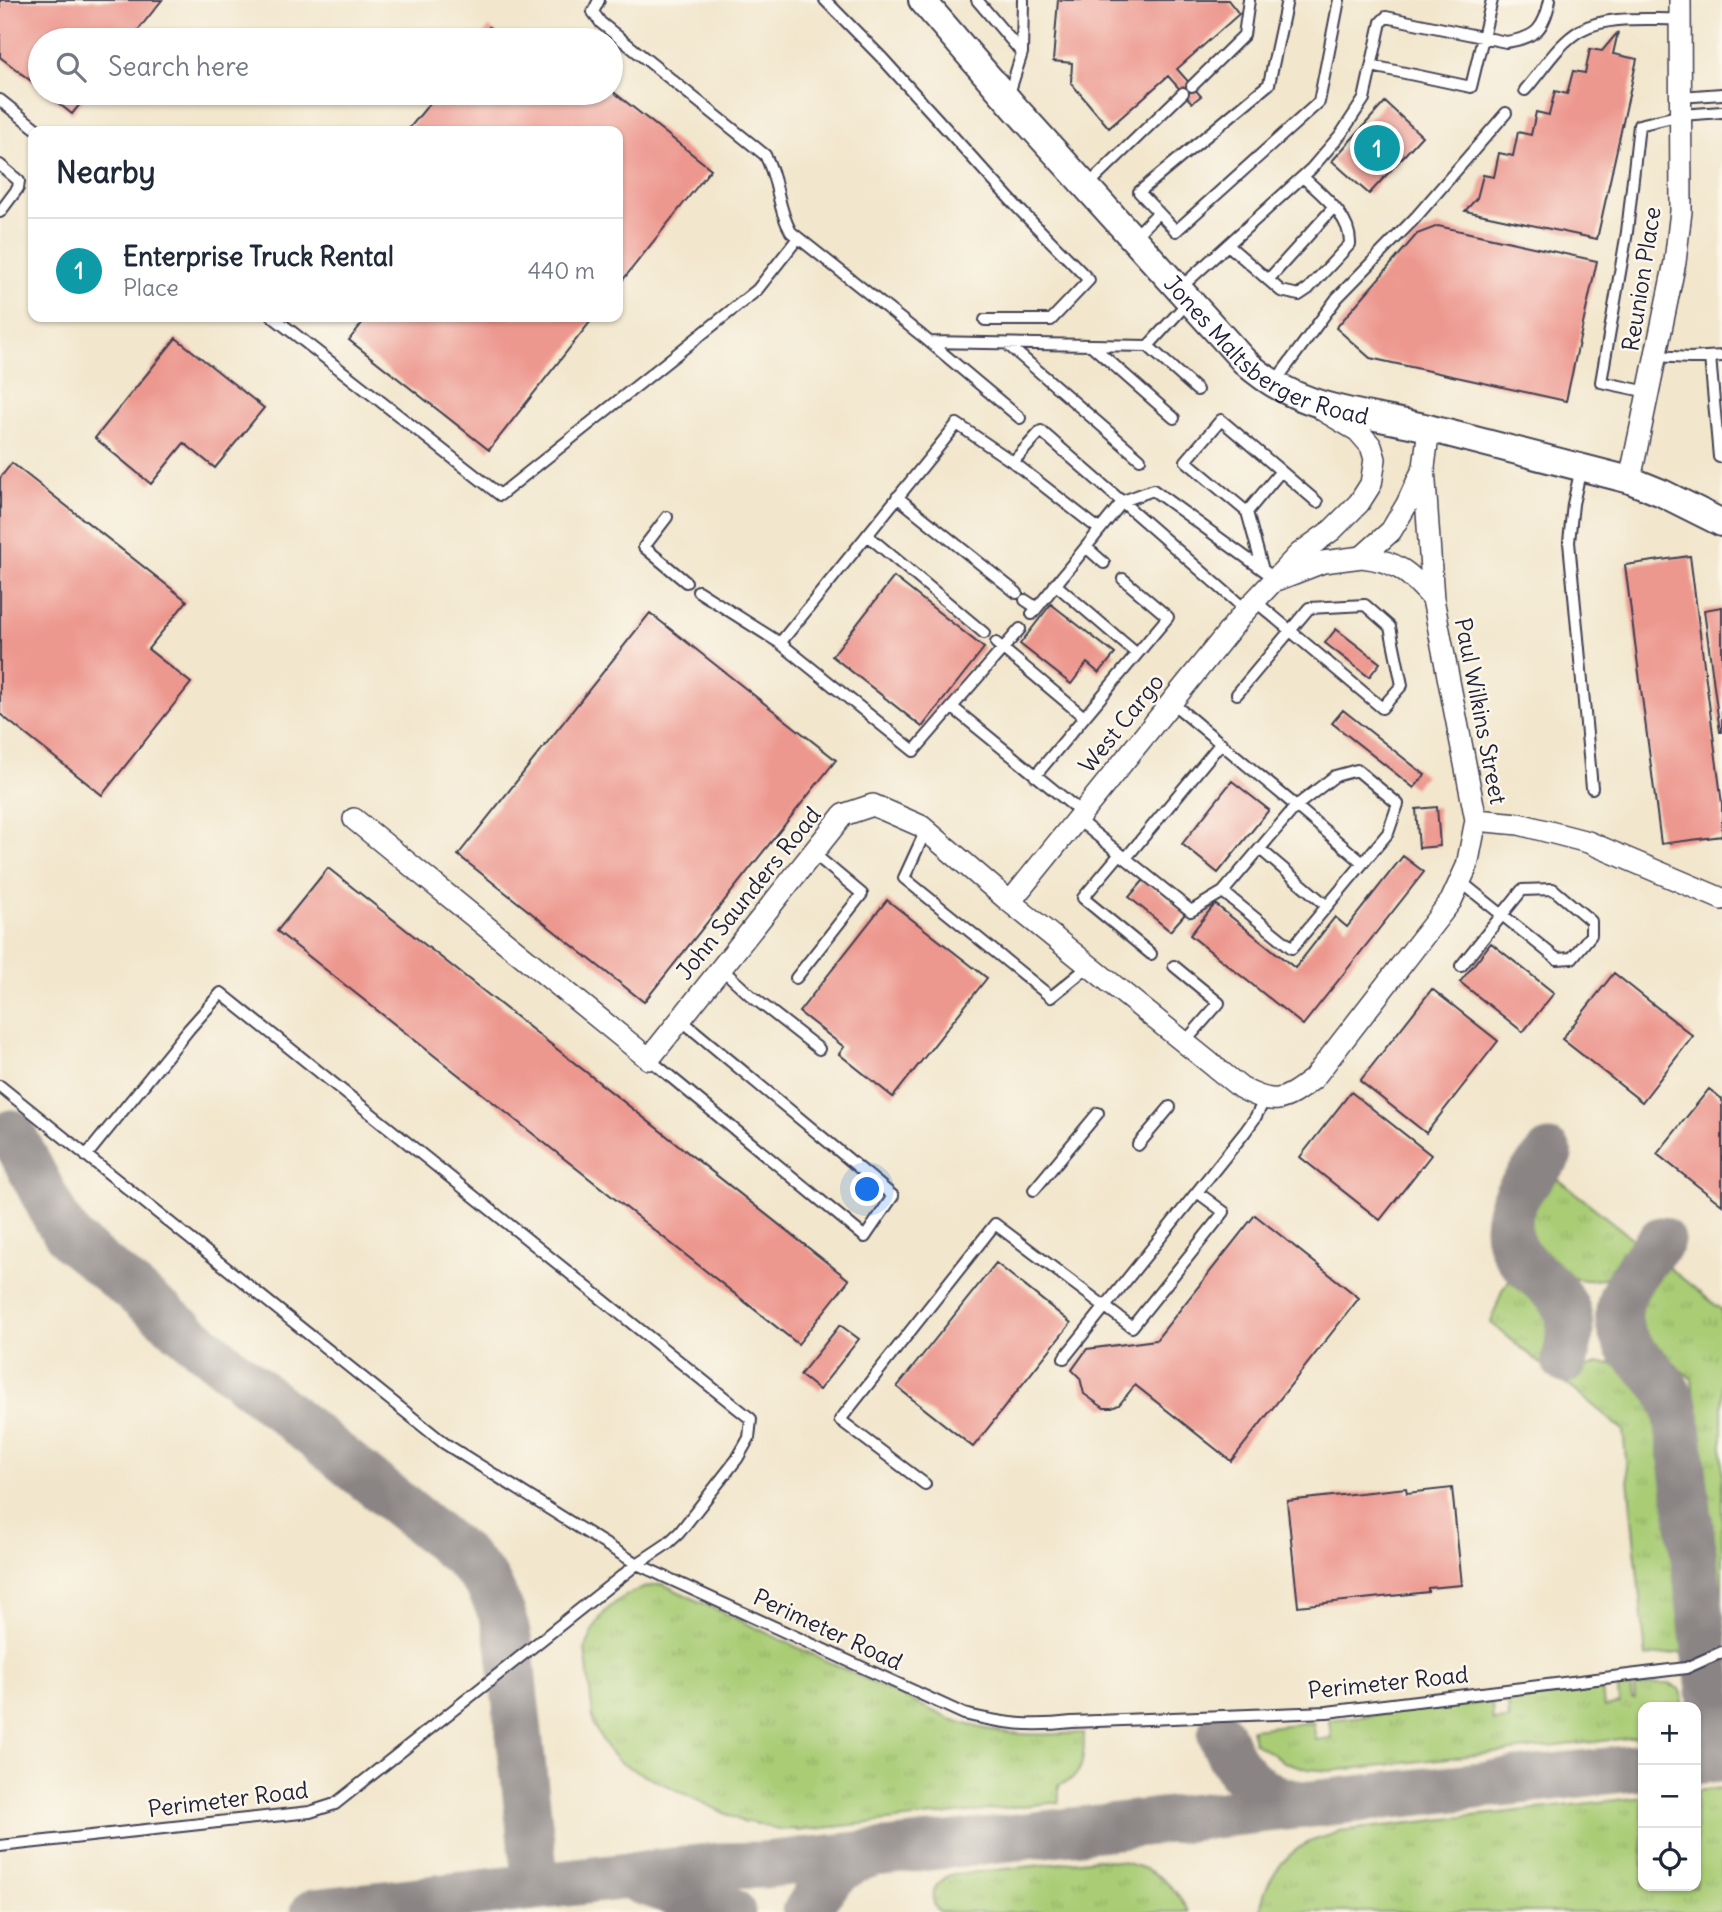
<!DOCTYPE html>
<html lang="en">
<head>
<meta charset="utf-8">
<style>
	:root { --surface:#fff; --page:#f6f6f7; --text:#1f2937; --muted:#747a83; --line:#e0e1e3; --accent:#0f766e }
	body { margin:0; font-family:Delius,sans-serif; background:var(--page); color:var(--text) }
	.controls { position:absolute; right:21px; bottom:21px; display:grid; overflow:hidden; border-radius:14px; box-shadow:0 2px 5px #0004 }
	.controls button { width:63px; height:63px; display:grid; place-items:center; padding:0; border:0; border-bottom:2px solid var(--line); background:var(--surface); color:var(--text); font:35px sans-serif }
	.you { position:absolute; left:868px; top:1190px; width:24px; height:24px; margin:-18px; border:5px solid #fff; border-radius:50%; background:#1a73e8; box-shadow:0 0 0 10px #1a73e833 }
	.badge { display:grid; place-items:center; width:46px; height:46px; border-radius:50%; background:var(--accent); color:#fff; font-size:23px; font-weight:700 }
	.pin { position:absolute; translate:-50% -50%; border:4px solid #fff; box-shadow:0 2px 7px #0006 }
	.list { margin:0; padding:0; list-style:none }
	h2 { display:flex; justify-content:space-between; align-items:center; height:91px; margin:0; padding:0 28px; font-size:30px }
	h2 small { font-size:23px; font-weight:400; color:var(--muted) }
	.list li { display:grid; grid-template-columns:46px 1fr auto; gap:21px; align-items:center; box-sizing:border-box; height:105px; padding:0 28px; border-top:2px solid var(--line) }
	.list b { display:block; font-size:26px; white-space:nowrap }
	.list p { margin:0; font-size:23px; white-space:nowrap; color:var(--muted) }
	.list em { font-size:23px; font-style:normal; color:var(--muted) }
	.icon { flex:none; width:38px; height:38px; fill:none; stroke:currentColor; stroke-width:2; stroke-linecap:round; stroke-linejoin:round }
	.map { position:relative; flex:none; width:1722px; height:1912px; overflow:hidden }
	.search { position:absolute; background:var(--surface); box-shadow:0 2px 5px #0004; left:28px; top:28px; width:595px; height:77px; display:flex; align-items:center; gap:18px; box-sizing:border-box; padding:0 24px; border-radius:38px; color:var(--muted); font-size:26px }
	.panel { position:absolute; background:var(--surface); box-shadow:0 2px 5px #0004; left:28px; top:126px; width:595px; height:196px; border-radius:14px }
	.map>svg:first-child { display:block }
</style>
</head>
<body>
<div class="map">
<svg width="1722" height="1912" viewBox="0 0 1722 1912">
	<defs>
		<pattern id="grass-tufts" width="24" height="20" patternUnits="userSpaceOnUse" patternTransform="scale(1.75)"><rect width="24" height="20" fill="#a9cc75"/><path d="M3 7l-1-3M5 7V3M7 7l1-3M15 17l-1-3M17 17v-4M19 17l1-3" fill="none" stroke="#91af66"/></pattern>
	</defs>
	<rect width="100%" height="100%" fill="#fbf7ec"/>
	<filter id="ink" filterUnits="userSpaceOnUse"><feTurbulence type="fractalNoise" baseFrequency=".0143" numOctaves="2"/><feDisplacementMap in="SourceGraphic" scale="14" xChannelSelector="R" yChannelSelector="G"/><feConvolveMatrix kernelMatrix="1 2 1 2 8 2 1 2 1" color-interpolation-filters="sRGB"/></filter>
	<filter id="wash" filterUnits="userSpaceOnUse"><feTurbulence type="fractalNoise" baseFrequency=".00686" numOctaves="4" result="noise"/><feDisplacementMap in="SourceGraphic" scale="28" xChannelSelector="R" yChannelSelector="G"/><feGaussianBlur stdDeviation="1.57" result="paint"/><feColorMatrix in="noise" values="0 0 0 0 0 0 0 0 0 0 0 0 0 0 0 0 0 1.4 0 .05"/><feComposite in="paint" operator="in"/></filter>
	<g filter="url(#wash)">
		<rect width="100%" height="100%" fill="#f2e6cc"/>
		<path fill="url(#grass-tufts)" stroke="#667758" stroke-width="2" d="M1553,1175L1638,1243C1628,1255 1620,1271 1605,1277C1571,1292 1515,1252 1525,1215C1529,1199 1543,1186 1553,1175Z
			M1663,1263L1722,1310V1613L1716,1609L1692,1379C1668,1359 1624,1337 1637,1299C1642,1285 1654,1273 1663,1263Z
			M1512,1277C1545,1303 1572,1322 1541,1364L1491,1323L1502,1290Z
			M1599,1363C1636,1363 1653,1389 1663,1422L1691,1645L1685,1652L1646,1657L1623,1430L1567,1384L1577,1371Z
			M662,1584L950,1719C999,1736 1033,1736 1084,1733C1084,1756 1085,1777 1059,1785V1802L797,1831L796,1829L778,1830L747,1821L745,1823L620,1763L608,1750L594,1726L585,1648C590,1641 592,1631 597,1623C610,1601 636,1587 662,1584Z
			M1655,1684H1669L1680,1689C1684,1696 1683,1700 1680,1707H1643V1734L1638,1737L1331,1771L1308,1769L1284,1762L1254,1742L1251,1729L1313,1722L1316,1740L1331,1738L1329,1720L1492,1702L1493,1721L1509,1720L1508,1700L1602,1689L1604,1707L1619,1704L1618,1688L1630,1687L1632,1699H1635L1634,1687Z
			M1722,1788V1912H1260C1264,1882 1282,1856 1309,1842C1319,1838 1332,1836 1339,1831L1643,1797V1886H1696V1791Z
			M1098,1859C1142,1863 1167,1872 1189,1912H939C927,1896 933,1884 950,1875Z"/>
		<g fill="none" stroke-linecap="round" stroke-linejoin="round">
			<path stroke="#8a8484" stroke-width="47" d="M12,1133L57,1220L72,1241L463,1556L487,1582L503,1616L509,1643L536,1886
				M1549,1154C1535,1172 1515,1191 1510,1213C1496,1266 1559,1275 1569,1317C1572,1332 1568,1346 1565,1360
				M1661,1240C1634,1273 1597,1311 1635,1354C1654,1375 1665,1380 1676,1410L1711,1699L1722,1728
				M1221,1735C1235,1774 1261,1801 1304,1804
				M1696,1761L1722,1758
				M641,1881L732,1912
				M314,1912L716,1866L764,1865L885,1852L1643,1767
				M806,1912C819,1889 841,1861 869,1855"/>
		</g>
		<g id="blocks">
			<path fill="#ed988f" d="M0,0H162L130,40H40V88L0,57Z
				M1058,0H1228L1239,14L1177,69L1201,96L1192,103L1168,76L1109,128L1071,83L1072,63L1053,61Z
				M489,27L506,40H479Z
				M1618,32L1613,54L1637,59L1597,239L1465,211L1477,198L1483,175L1494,177L1499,153L1513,156L1518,132L1531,135L1536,112L1549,115L1555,91L1567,94L1573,71L1585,73L1590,49L1602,51Z
				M611,90L711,169L618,286V131H407L438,93H611Z
				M46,93H89L72,114Z
				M1385,102L1422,136L1369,194L1332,161Z
				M1438,226L1597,261L1566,401L1370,358L1336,328L1417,234Z
				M356,317H594L489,450L349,340L363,322Z
				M176,338L264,408L215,468L184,443L151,484L95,438Z
				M12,463L187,601L148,649L191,683L102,795L0,714V478Z
				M1690,556L1722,804V836L1661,844L1625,565Z
				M894,577L984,648L922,727L832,656Z
				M1051,604L1115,654L1099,673L1087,663L1071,684L1020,644Z
				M1722,607V732H1720L1704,610Z
				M650,613L836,760L644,1002L458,855Z
				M1336,629L1380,663L1369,677L1325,643Z
				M1343,710L1425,775L1414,788L1332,723Z
				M1232,781L1269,810L1218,873L1182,844Z
				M1437,807L1440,846L1419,848L1416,809Z
				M1403,856L1424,872L1303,1025L1190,935L1215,904L1295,968L1335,917L1347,927Z
				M328,868L849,1280L798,1344L277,931Z
				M1144,880L1185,914L1170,931L1129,897Z
				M887,900L987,978L893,1097L839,1054L844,1047L799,1012Z
				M1491,943L1554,993L1523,1032L1460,982Z
				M1614,973L1693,1036L1642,1102L1562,1039Z
				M1432,989L1498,1041L1426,1133L1360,1081Z
				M1709,1089L1722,1099V1205L1657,1154Z
				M1351,1092L1431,1155L1380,1220L1300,1157Z
				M1255,1215L1359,1298L1231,1461L1135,1385L1119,1405L1112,1408H1104L1084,1394L1080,1378L1072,1370L1087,1349L1156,1340Z
				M996,1263L1071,1323L973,1447L897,1387Z
				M840,1325L859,1339L819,1390L800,1375Z
				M1406,1488L1407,1493L1452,1488L1462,1585L1428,1588V1592L1298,1606L1287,1501Z"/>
		</g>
	</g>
	<g filter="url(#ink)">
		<use href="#blocks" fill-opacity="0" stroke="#413f51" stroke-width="2"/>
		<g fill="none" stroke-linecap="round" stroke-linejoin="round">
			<g stroke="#413f51" stroke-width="14">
				<path id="service" d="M599,0L593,12L601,23L765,155C779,180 777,208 791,232L921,335L1020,418
					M825,0L883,59L1017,207L1089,280L1051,320H985
					M977,0L1022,53L1008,97
					M1287,0L1269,84L1139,192L1176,231L1319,102L1339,0
					M1022,53L1023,0
					M1372,66L1471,87L1492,0
					M1192,86L1244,35L1249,0
					M1525,90C1542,71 1558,43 1581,30C1609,15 1649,20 1679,19
					M1680,97L1722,94
					M0,100L39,131
					M0,165L19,181L18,188L0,212
					M1086,187L1183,93
					M1133,238L1158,213
					M1228,245L1281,291L1299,295L1308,289L1350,244C1351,216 1322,195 1303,177
					M1268,280L1334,207
					M1179,289L1311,169L1341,134L1364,99L1381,22L1386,17L1506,42C1536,38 1544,29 1550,0
					M273,317L500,495L757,290L798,238
					M930,342L1148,346L1189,301
					M1007,344L1140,459
					M1091,345L1174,418
					M1148,346L1197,390
					M1655,356L1690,358L1722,356
					M1710,357L1719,457L1722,456
					M1275,382L1337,298L1416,217L1506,113
					M1648,392L1601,382L1627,232L1639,125L1681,115L1722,112
					M1221,420L1281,471L1247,512L1186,461Z
					M1013,462L1100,530
					M1581,468L1573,504L1569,542L1592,788
					M1281,471L1317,502
					M897,497L1017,593
					M1247,512L1263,570
					M667,517L644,547L686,582
					M867,535L984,633
					M1086,547L1104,563
					M1055,584L1137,654
					M698,591L780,643
					M1025,600L1037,608
					M1032,614L1123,501L1153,490L1277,580
					M1020,629L952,707L1082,813
					M996,643L1084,717
					M1237,694L1309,608L1365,605L1390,627L1402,685L1382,708L1255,601
					M952,707L914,751L780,643L957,424L1013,462L1041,431L1246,610
					M1035,776L1168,617L1123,579
					M1077,819L1191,911L1223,892L1296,806L1171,702
					M926,830L904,878L1051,997L1089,966
					M1260,849L1327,906
					M1120,854L1083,898L1151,954
					M1126,858L1221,743
					M1460,881L1557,959L1572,958L1591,935V921L1553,889L1522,890L1461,966
					M1223,892L1292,948L1388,833L1398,804L1357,770L1335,776L1296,806L1363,863
					M1174,966L1219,1003L1184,1043
					M721,968L750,995L819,1049
					M796,978L862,894L813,853
					M649,1059L865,1237L893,1196L680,1019
					M0,1086L444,1443L637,1564L667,1544L679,1533L737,1459L749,1438L751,1419L221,993L189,1029L86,1156
					M1138,1145L1170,1107
					M1034,1190L1098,1113
					M1064,1358L1245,1132L1255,1118L1265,1099
					M925,1484L840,1420L995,1224L1132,1327L1224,1212L1197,1192
					M0,1846L310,1812L335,1804L637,1564L964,1714C1005,1724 1031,1727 1072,1722L1327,1712L1686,1668L1722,1652"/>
			</g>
			<g stroke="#413f51" stroke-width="24">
				<path id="minor" d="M1630,480L1675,262L1681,211L1680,0
					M1362,557C1397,561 1410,573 1433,599
					M1279,579L1323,562L1362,557L1391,531L1407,504L1423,469
					M354,819L649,1059L843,815L873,805L921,826L1010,902L1241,1088C1275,1106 1283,1102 1313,1079L1451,901L1467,866L1476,820L1433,599L1424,467L1429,428
					M1476,820L1519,824L1588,842L1722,899
					M1010,902L1246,610L1299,554L1332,530L1359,503L1371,484L1375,459L1371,446L1358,431L1324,411"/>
			</g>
			<g stroke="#413f51" stroke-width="30">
				<g id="tertiary">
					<path id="s1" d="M922,0L1015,108L1244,361C1298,412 1364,412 1432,429C1498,446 1564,463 1630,480L1662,493L1722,523"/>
				</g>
			</g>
			<use href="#service" stroke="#fff" stroke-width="10"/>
			<use href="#minor" stroke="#fff" stroke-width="21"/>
			<use href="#tertiary" stroke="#fff" stroke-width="26"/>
		</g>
	</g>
	<g text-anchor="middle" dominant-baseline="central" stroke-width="5" stroke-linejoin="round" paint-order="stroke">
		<g font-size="23" fill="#22223b" stroke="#fbf7ec">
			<text transform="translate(1641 279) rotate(-81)">Reunion Place</text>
			<text stroke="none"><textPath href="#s1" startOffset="497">Jones Maltsberger Road</textPath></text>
			<text transform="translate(1481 711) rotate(79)">Paul Wilkins Street</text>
			<text transform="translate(1121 723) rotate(-51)">West Cargo</text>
			<text transform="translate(748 893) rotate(-51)">John Saunders Road</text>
			<text transform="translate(828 1629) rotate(25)">Perimeter Road</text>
			<text transform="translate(1388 1682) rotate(-6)">Perimeter Road</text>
			<text transform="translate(228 1799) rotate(-7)">Perimeter Road</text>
		</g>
	</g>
</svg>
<div class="controls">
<button>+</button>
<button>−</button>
<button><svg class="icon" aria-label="locate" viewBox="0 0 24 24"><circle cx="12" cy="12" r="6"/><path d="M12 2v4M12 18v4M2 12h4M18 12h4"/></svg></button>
</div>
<div class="you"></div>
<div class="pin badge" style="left:1377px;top:148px;background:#0f9aa8">1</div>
<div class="search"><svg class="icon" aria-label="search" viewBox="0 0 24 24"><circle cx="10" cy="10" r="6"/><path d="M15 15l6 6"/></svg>Search here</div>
<section class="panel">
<h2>Nearby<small></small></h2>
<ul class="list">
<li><span class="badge" style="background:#0f9aa8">1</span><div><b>Enterprise Truck Rental</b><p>Place</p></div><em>440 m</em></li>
</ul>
</section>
</div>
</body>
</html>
